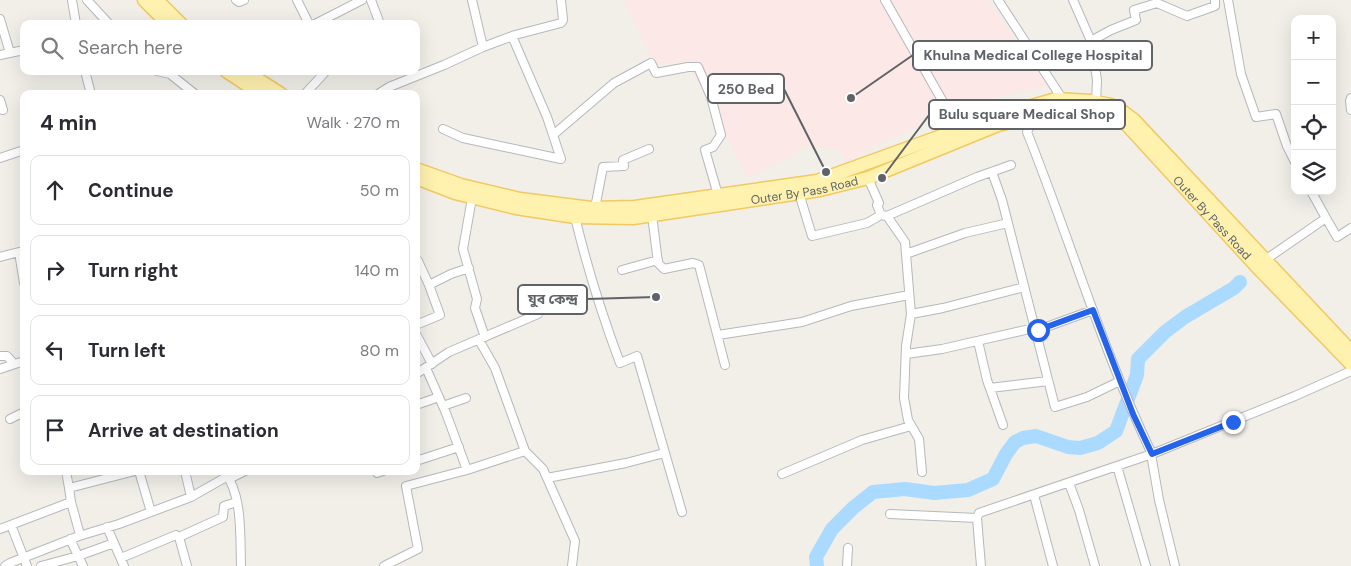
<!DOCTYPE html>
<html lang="en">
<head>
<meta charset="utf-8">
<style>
	:root { --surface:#fff; --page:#f2f2f3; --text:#2b2b33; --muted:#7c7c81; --line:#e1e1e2 }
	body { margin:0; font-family:"DM Sans","Noto Sans Bengali",sans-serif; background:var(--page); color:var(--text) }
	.controls { position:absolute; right:15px; top:15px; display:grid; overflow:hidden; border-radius:10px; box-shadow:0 5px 20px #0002 }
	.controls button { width:45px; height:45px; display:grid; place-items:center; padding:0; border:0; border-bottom:1px solid var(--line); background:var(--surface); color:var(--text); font:25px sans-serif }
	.stop { position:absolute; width:15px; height:15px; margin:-11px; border:4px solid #2563eb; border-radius:50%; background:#fff }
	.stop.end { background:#2563eb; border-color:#fff; box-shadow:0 1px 5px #0008 }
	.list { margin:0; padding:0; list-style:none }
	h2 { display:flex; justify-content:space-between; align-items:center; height:65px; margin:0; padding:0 20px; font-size:21px }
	h2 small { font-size:16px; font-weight:400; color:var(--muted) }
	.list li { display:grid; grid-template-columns:32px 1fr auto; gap:15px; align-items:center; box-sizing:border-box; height:70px; margin:0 10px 10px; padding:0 10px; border:1px solid var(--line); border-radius:10px }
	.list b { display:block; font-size:19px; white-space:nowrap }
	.list em { font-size:16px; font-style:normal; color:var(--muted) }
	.icon { flex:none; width:28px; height:28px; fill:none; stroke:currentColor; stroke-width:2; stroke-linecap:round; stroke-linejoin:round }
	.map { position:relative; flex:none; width:1351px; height:566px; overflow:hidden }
	.search { position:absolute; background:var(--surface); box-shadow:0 5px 20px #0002; left:20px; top:20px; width:400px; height:55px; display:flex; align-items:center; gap:12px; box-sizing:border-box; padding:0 18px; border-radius:10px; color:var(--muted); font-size:19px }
	.panel { position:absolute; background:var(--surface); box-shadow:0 5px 20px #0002; left:20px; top:90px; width:400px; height:385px; border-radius:10px }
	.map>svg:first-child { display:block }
</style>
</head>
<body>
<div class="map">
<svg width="1351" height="566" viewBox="0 0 1351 566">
	<rect width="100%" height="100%" fill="#f1efe8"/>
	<path fill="#fce8e6" d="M624,0H988L1048,86L946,109L921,120L922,124L866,151L847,162L839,150L807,145L785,160L748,178L687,61L655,65Z"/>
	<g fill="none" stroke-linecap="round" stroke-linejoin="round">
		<path stroke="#aadaff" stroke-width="14" d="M817,566L816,557L832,529L853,508L873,492L905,489L934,493L968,490L993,479L1006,454L1015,442L1023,438L1036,436L1068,447L1080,448L1098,443L1116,431L1137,375L1138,359L1165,332L1185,317L1234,288L1240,282"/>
		<g stroke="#b5b8bc" stroke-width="10">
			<path id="street" d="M72,0L76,24
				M87,0L109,24
				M236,0L239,2L244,0
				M297,0L309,24
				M371,0L380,24
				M472,0L483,47
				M885,0L959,130
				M998,0L1063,100
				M1073,0L1091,41L1097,80L1096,102
				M1228,0L1241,74L1256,117L1276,114L1287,146L1295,162
				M0,19L10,53
				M315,24L362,0
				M1091,41L1111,30L1136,20L1134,10L1157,3L1187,16L1215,6V0
				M0,55L24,50
				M85,71L91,94
				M157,71L170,74L195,94
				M305,94L326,71
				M378,94L389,87L444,65L483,47L515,35L561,23L563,20L561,0
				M1351,98L1350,101L1351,110
				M0,100L3,110
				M1036,115L1027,132C1070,239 1102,350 1152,454L1295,396L1351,371
				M443,129L463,138L561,159L547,117L512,36
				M553,135L614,83L651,63L656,73L688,67H698L711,97L721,135L713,147L705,150L718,195
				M0,158L24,150
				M992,172L1002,200L1055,407L1087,397L1120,381
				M868,178L879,203L877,205L881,215L887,216L905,242L911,314L906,346L904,398L908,420L919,439L922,472
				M1311,191L1326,218
				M799,193L812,236L867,223L881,215
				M472,198L463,249L477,299L475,308L485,337
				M595,208L603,167L624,166L623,160L649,149
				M652,215L658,263L664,269L693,263L699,265L725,365
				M887,216L977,177L1011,165
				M575,217C587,267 602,315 620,363L637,356L682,512
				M906,254L965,233L1008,223
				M0,257L19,252L24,283
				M1265,260L1326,218L1337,237L1351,228
				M418,261L429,285L451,274L469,268
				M622,270L658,260
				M911,314L943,308L1024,287
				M416,325L440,315L429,285
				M416,334L432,364
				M718,335L802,322L851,306L909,295
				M978,341L987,380L1003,425
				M906,354L942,349L1034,328L1038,330L1093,310
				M0,356H7L14,364
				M426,368L446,413L467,470
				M0,369L24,361
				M416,374L449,352L538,314
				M990,388L1048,381
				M416,405L439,397
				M443,406L466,398
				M10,419L24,412
				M525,451L543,469L575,541L572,566
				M1151,454L1159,500L1175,566
				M416,461L459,447
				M1117,466L1146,566
				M66,471L69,488
				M139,471L151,512
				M185,471L191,497
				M224,471C243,495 240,536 241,566
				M377,473L383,471
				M782,474L862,440L911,426
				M547,478L626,463L664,453
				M229,479L245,471
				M1069,483L1079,510L1095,566
				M1034,495L1053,566
				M71,502L69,488L135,471
				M890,514L977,518
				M11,525L27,566
				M107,527L124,566
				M0,529L71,502L80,535
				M70,539L83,566
				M121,558L176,535L179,537
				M5,566L10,563L79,536L119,524L191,497L228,476
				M41,566L78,556L114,543
				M187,566L179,537L223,517L224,506L237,502
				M384,566L418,549L406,486L467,470L525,451L495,368L479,340
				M847,566L848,548
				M981,566L977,518L979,513L1152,454"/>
		</g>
		<g stroke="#f2c960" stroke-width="15">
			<g id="primary">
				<path d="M144,0L168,24"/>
				<path d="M157,0L181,24"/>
				<path d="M226,71L261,94"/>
				<path d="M245,71L281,94"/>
				<path d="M416,169L461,185L520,199L591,208L635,207L817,181L994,117L1056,99L1091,101L1111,105L1122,111L1134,120L1351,351"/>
				<path id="s1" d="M416,178L455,193L516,208L575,217L633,218L820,190L868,178L998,125L1061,109L1100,114L1116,118L1127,125L1257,267L1351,364"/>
			</g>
		</g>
		<use href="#street" stroke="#fff" stroke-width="8"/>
		<use href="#primary" stroke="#fff2af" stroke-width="12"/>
	</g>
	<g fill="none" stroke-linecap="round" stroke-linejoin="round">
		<path stroke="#2563eb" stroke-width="6" d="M1038,330L1093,310L1133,414L1152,454L1233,422"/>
	</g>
	<g text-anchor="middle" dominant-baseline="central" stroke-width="4.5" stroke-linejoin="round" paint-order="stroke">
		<g font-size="12" fill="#5f6368" stroke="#fff">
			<text stroke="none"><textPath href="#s1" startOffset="396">Outer By Pass Road</textPath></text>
			<text stroke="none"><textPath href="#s1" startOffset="861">Outer By Pass Road</textPath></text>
		</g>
	</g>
	<path fill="none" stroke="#5f6368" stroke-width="2" d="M851 98L913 55M826 172L784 89M882 178L929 115M656 297L587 299"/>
	<g fill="#5f6368" stroke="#fff" stroke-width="2">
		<circle cx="851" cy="98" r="5"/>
		<circle cx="826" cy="172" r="5"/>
		<circle cx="882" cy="178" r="5"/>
		<circle cx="656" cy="297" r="5"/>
	</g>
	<g fill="#fff" stroke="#5f6368" stroke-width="2">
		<rect x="913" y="41" width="239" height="29" rx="5"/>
		<rect x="708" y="74" width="76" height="29" rx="5"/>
		<rect x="929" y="100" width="196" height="29" rx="5"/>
		<rect x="518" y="285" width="69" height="29" rx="5"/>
	</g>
	<g font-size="14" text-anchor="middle" font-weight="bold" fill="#5f6368">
		<text x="1033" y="60">Khulna Medical College Hospital</text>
		<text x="746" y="94">250 Bed</text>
		<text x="1027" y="119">Bulu square Medical Shop</text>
		<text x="553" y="304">যুব কেন্দ্র</text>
	</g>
</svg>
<div class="controls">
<button>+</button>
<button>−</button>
<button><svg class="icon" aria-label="locate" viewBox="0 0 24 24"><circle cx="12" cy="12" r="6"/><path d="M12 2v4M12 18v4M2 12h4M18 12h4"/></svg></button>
<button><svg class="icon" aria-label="layers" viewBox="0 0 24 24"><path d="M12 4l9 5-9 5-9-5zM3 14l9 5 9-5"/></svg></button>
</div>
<div class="stop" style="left:1038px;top:330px"></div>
<div class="stop end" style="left:1233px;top:422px"></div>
<div class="search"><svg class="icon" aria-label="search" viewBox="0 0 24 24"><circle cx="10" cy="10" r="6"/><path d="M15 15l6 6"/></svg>Search here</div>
<section class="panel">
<h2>4 min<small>Walk · 270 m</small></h2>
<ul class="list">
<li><svg class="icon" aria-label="ahead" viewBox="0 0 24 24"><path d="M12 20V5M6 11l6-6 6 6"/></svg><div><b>Continue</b></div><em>50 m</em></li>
<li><svg class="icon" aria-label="right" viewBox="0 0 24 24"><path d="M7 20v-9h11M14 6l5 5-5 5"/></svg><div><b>Turn right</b></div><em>140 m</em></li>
<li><svg class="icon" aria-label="left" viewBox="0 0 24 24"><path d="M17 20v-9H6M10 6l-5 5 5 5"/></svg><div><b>Turn left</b></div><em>80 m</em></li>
<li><svg class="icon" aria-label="arrive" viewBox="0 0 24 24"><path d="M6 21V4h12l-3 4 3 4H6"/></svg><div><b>Arrive at destination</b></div></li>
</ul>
</section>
</div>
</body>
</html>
